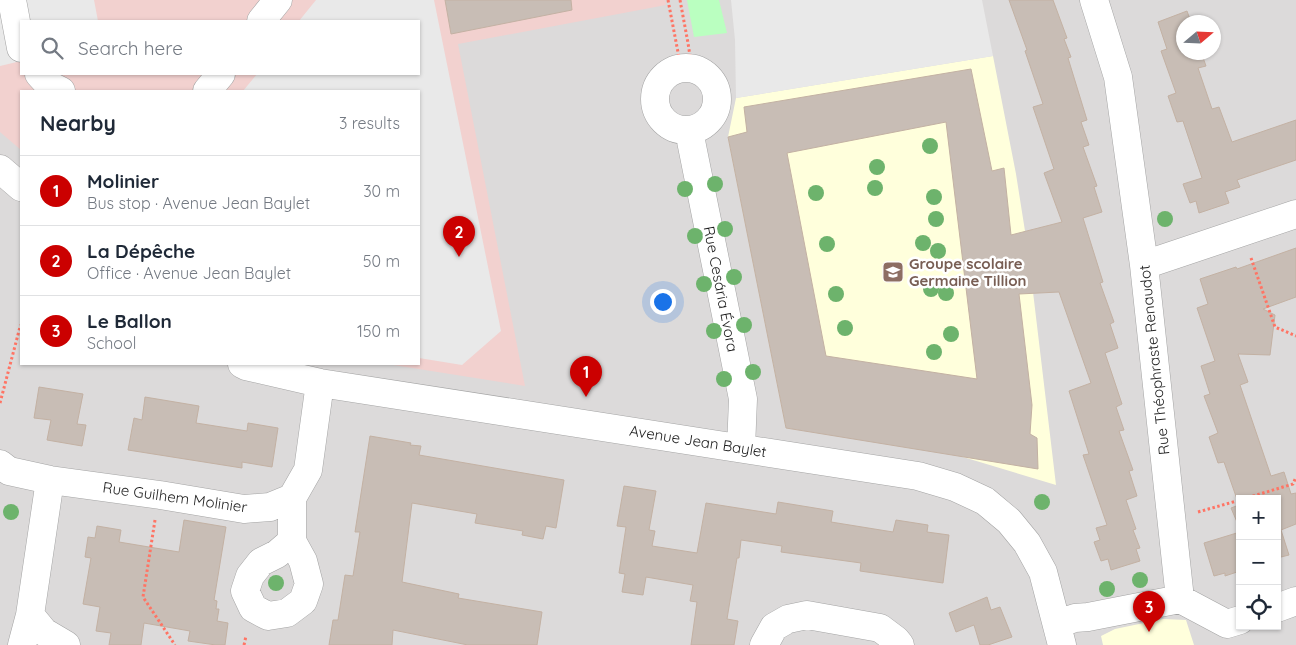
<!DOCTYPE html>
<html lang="en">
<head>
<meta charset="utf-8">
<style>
	:root { --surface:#fff; --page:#f2f2f3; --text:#1f2937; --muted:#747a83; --line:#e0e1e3; --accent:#cb0000 }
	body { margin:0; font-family:Quicksand,sans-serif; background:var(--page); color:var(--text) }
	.controls { position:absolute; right:15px; bottom:15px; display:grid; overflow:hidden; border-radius:0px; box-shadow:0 1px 4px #0004 }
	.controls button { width:45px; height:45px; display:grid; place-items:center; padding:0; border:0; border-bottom:1px solid var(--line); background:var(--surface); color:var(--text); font:25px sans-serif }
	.compass { position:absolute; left:1176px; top:15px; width:45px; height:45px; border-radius:50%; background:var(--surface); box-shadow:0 1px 4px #0004; rotate:71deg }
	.you { position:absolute; left:662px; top:301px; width:18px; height:18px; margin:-12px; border:4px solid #fff; border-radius:50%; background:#1a73e8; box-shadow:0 0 0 8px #1a73e833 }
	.badge { display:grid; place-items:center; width:32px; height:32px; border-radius:50%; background:var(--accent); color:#fff; font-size:16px; font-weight:700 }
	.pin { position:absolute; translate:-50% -41px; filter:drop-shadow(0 1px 2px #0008) }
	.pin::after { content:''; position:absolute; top:26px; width:18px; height:15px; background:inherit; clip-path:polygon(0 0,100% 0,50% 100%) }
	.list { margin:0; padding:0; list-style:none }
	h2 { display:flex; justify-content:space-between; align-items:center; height:65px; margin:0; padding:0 20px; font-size:21px }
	h2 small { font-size:16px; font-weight:400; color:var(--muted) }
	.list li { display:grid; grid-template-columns:32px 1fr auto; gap:15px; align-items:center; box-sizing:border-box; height:70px; padding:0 20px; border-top:1px solid var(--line) }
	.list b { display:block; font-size:19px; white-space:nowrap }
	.list p { margin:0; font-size:16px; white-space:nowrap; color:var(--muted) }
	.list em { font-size:16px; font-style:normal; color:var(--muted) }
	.icon { flex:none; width:28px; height:28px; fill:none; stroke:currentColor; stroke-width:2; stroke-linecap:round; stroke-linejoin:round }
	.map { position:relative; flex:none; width:1296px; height:645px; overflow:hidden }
	.search { position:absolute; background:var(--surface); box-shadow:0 1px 4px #0004; left:20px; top:20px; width:400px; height:55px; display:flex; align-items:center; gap:12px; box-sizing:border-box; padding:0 18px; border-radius:0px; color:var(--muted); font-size:19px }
	.panel { position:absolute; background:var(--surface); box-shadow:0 1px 4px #0004; left:20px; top:90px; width:400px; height:275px; border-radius:0px }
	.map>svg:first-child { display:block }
</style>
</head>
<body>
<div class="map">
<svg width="1296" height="645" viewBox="0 0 1296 645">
	<rect width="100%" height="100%" fill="#f0ebe2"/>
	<path fill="#dcdada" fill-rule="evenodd" d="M0,0H1296V645H0ZM21,21H419V74H21ZM1184,22H1214V52H1184ZM21,91H419V364H21ZM1240,499H1277V626H1240Z"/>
	<path fill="#f2d1cf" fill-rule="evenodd" d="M0,0H665L666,5L458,44L525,386L387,364H419V91H21V150L0,132ZM21,21H419V74H21Z"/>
	<path fill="#ffffdc" d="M993,56L1016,174L1028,250L1056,485L943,451L786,428L728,137L736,98Z
		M1163,619L1186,620L1194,645H1103L1101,636L1115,629Z"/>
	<path fill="#baffc0" d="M687,0H719L727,33L694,37Z"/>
	<path fill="#e9e9e9" d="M0,0H94L98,21H21V61L0,66Z
		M316,0H434L501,331L462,365L419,358V91H243L257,74H419V21H299Z
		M731,0H982L993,56L736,98L735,40Z"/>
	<path fill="#c8bdb5" stroke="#c3b1a3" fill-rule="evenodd" d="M445,0H571L572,10L451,34Z
		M1009,0H1053L1067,38L1064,39L1071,57L1068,58L1087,120L1081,122L1089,145L1083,147L1097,186L1094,187L1102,212L1083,218L1103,282L1100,283L1114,322L1110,324L1118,348L1105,353L1122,404L1116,407L1124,430L1119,431L1133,470L1129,471L1137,496L1126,500L1136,529L1133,530L1140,548L1136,549L1140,561L1111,570L1108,559L1101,561L1094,542L1100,540L1096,528L1107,525L1083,455L1089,454L1069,391L1091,383L1059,292L1019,294L1032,405L1030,434L1037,438L1038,469L786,428L728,137L747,132L744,107L971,69L992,171L1004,168L1011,235L1062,222L1044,173L1054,169L1033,107L1043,104L1025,51L1027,50ZM946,122L977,379L826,356L787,153Z
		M1187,11L1191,22H1184V52H1201L1206,66L1198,68L1212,109L1219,107L1232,142L1296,120V160L1237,180L1240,187L1225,192L1229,203L1199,213L1196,201L1190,203L1183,184L1202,178L1183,121L1177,122L1168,96L1176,93L1161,51L1167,49L1158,22Z
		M1296,248V297L1263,309L1275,315L1270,355L1238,354L1248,382L1240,385L1271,476L1284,472L1291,494L1296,493V524L1281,530L1289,555L1277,558V499H1240V529L1231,508L1239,505L1224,462L1218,463L1209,437L1218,433L1204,396L1210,394L1201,366L1215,361L1197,308L1208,304L1200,279L1236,267L1237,269Z
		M39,387L83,394L77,424L86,425L82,446L47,440L51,420L34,418Z
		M145,397L199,406L196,423L247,431L248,423L278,428L272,467L242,462V468L128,450L134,418L142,420Z
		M370,436L411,443L410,445L421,446L419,455L564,480L556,528L546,526L543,539L522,535L523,531L475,523L477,514L412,503L402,582L459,594L458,598L542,612L537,645H468L393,630L392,645H329L333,620H338L345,575L353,576L360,532H355Z
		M624,486L656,491L649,530L655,531L652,546L697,553L706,503L776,514L778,502L833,511L831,522L893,532L896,520L928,525L927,532L949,535L943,583L860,571L861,563L781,552L782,546L741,540L739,558H737L727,619L738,621L734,645H691L697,602L690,601L693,585L646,577L643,595L622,592L625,574L619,573L626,527L617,526Z
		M184,520L226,527L214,600L217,601L216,609H219L217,621L228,623L225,645H216L188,641L190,631L144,623L141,645H109L111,633L96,631L100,607L83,604L91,558L85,557L88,537L95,538L97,526L121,530L119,542L179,552Z
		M1240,532V571L1225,576V573L1214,576L1204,543Z
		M987,597L991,610L1000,607L1012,637L988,645H980L974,625L956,632L949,613Z"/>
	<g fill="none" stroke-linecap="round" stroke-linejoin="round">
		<g stroke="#a4a4a4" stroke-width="29">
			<path id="minor" d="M12,0L21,48
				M261,21L278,0
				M655 99a31 31 0 1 1 62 0a31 31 0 1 1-62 0Z
				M39,74L49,85L61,91
				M207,91L221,74
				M689,131L743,399L741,448
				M0,169L21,187
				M1144,265L1296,214
				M242,364L246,366L320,383L918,476L955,487L985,501L1009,521L1027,543L1043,572L1062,645
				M0,464L9,471L50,480L160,495L244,509L270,507L292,498L308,470L320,383
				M292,498V541L277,554L261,562L250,576L245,591L253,608L268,616L287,613L303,601L309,584L303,561L292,541
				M1180,599L1227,624L1240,620
				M1277,608L1296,601
				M30,615L44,632L66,645
				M1057,624L1075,618L1088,617L1180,599L1144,265L1118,77L1094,0
				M22,645L30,615L50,480
				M764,645L774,627L788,619L807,615L880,628L896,640L900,645"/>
		</g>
		<path stroke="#ff7464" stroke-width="3" stroke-dasharray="2.5 2.5" stroke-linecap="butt" d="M668,0L681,68
			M680,0L688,43L692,69
			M1251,258L1275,327L1296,336
			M0,403L20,327L21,325
			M1243,499L1293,484L1296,477
			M1198,512L1240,500
			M155,520L143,597L175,645
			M244,645L246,636"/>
		<use href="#minor" stroke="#fff" stroke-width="28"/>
	</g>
	<g fill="#6db36c">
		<circle cx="930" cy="146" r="8"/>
		<circle cx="877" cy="167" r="8"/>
		<circle cx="715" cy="184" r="8"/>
		<circle cx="875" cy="188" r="8"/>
		<circle cx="685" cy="189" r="8"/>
		<circle cx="816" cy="193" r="8"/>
		<circle cx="934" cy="197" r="8"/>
		<circle cx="936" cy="219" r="8"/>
		<circle cx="1165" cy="219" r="8"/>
		<circle cx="725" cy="229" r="8"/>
		<circle cx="695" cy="236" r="8"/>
		<circle cx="923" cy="243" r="8"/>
		<circle cx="827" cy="244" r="8"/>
		<circle cx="938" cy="251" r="8"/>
		<circle cx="734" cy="277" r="8"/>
		<circle cx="704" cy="284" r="8"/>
		<circle cx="931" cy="289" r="8"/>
		<circle cx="946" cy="293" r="8"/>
		<circle cx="836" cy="294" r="8"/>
		<circle cx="744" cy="325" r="8"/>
		<circle cx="845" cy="328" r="8"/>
		<circle cx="714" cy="331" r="8"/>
		<circle cx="951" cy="334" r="8"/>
		<circle cx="934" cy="352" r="8"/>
		<circle cx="753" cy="372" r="8"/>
		<circle cx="724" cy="379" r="8"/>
		<circle cx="1042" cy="502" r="8"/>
		<circle cx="11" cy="512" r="8"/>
		<circle cx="1140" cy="580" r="8"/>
		<circle cx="276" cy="583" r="8"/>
		<circle cx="1107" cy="589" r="8"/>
	</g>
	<defs>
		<g id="school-square" transform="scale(1.125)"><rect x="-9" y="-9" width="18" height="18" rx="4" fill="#8d6e63" stroke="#fff"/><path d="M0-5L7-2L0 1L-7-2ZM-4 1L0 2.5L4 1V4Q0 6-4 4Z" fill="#fff"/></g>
	</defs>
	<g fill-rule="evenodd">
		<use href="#school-square" x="893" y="272"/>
	</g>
	<g text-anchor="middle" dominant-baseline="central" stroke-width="5" stroke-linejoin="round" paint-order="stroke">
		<g font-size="15" font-weight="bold" fill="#785e54" stroke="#fff" text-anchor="start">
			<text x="909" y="263">Groupe scolaire<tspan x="909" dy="17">Germaine Tillion</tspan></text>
		</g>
		<g font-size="15" fill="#1d1d1d" stroke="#fff">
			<text transform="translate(721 289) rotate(79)">Rue Cesária Évora</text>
			<text transform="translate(1154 360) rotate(-96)">Rue Théophraste Renaudot</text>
			<text transform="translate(698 441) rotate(9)">Avenue Jean Baylet</text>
			<text transform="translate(175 497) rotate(8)">Rue Guilhem Molinier</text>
		</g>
	</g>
</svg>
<div class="controls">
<button>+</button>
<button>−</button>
<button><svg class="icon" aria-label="locate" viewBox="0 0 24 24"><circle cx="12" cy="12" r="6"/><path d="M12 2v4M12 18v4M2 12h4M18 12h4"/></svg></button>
</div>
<svg class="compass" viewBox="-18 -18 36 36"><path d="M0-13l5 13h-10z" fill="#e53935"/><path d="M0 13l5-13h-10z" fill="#747a83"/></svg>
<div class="you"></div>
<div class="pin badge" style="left:586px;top:397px">1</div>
<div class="pin badge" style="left:459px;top:257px">2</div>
<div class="pin badge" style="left:1149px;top:632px">3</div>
<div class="search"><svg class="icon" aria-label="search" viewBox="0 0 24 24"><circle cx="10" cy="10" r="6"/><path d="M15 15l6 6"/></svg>Search here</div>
<section class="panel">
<h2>Nearby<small>3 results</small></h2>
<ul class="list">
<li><span class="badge">1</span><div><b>Molinier</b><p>Bus stop · Avenue Jean Baylet</p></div><em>30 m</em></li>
<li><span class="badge">2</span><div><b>La Dépêche</b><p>Office · Avenue Jean Baylet</p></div><em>50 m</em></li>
<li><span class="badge">3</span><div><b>Le Ballon</b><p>School</p></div><em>150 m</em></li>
</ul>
</section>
</div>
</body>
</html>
